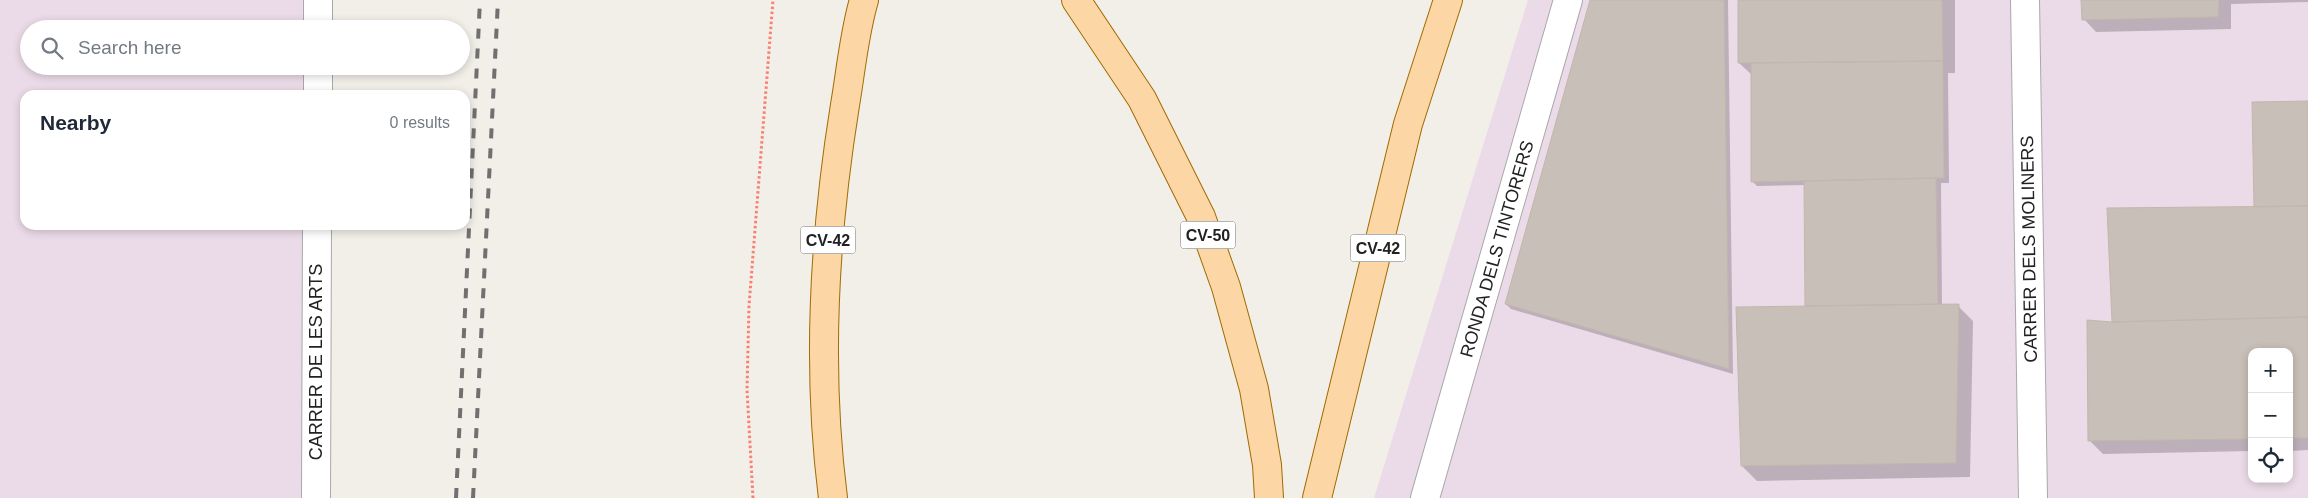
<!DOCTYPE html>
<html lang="en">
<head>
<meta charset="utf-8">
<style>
	:root { --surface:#fff; --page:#f2f2f3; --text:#1f2937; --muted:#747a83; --line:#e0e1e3 }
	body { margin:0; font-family:Arial,sans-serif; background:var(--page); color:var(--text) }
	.controls { position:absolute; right:15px; bottom:15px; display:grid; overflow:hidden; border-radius:10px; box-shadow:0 2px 8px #0003 }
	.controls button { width:45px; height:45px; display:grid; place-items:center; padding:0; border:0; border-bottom:1px solid var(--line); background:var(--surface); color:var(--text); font:25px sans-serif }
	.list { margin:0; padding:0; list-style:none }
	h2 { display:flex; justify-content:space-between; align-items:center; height:65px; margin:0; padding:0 20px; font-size:21px }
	h2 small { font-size:16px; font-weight:400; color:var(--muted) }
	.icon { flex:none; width:28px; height:28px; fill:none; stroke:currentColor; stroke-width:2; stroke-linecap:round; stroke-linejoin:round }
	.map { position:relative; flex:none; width:2308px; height:498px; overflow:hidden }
	.search { position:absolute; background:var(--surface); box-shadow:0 2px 8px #0003; left:20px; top:20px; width:450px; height:55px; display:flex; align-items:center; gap:12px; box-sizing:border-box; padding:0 18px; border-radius:28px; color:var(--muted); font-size:19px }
	.panel { position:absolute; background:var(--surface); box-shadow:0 2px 8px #0003; left:20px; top:90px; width:450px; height:140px; border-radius:15px }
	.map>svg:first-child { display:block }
</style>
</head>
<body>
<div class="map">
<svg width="2308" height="498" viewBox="0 0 2308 498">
	<rect width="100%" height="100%" fill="#f2efe9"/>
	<path fill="#ebdbe8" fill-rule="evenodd" d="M0,0H318V29H29V66H318V95H25V225H317L316,498H0Z
		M1528,0H2308V498H1374ZM2252,352H2289V479H2252Z"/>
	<path fill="#0003" d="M1591,0H1728L1733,374L1511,309L1506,304Z
		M1739,0H1955V73H1948L1949,183H1941L1942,306H1958L1973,321L1970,477L1757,481L1742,466L1807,307L1805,185L1757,186L1752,181V75L1739,63Z
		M2083,0H2308V2L2231,4V29L2096,32L2084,19Z
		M2308,103V450L2289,451V352H2252V451L2103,454L2090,441L2113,323L2255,208Z"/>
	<path fill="#c7bfb8" stroke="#c4b6ab" d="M1590,0H1724L1729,369L1505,304Z
		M1738,0H1942L1943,61L1738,63Z
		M2081,0H2219L2218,17L2082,20Z
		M1943,61L1944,178L1751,182V63Z
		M2308,101V206L2254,207L2252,102Z
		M1936,178L1938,304L1805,306L1804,181Z
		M2308,206V317L2112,322L2107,208Z
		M1959,304L1956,463L1741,466L1736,307Z
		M2308,317V438H2289V352H2252V439L2088,441L2087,320L2112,322Z"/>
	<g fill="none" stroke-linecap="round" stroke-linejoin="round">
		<g stroke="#a9a9a9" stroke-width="30">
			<path id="street" d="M2025,0L2033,498
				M318,29V0
				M318,95V66
				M316,498L317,225
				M1425,498L1568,0"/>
		</g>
		<g stroke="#a06b00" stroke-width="30">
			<path id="primary" d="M1076,0L1142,99L1201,217L1226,287L1254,389L1267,465L1269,498
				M833,498C816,366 824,235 845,105C851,70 854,34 864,0
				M1317,498L1408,124L1448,0"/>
		</g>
		<path stroke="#fa8072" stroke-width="3" stroke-dasharray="2.5 2.5" stroke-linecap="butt" d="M753,498L747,390L749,306L773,0"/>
		<use href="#street" stroke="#fff" stroke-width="28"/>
		<use href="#primary" stroke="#fcd6a4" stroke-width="28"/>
		<path stroke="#707070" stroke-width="4" stroke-dasharray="10 10" stroke-linecap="butt" d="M456,498L480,0
			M473,498L498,0"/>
	</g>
	<g text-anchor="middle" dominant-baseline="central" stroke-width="4.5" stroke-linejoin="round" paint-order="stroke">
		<g fill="#fff" stroke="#646464" stroke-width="1">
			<rect x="1180.5" y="221.5" width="55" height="27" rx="4"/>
			<rect x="800.5" y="226.5" width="55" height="27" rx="4"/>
			<rect x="1350.5" y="234.5" width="55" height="27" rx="4"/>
		</g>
		<g font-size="16" font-weight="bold" fill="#222">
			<text x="1208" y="235">CV-50</text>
			<text x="828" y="240">CV-42</text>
			<text x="1378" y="248">CV-42</text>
		</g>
		<g font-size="18" fill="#222" stroke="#fff">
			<text transform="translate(1497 249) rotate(-74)">RONDA DELS TINTORERS</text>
			<text transform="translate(2029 249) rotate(-91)">CARRER DELS MOLINERS</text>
			<text transform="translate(316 362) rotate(-90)">CARRER DE LES ARTS</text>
		</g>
	</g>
</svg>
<div class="controls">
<button>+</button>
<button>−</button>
<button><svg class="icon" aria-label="locate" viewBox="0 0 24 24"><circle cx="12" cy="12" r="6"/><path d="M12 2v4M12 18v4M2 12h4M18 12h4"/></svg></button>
</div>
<div class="search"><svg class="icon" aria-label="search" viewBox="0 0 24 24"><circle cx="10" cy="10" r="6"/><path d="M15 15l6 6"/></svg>Search here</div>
<section class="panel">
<h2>Nearby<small>0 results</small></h2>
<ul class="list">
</ul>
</section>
</div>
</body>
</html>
